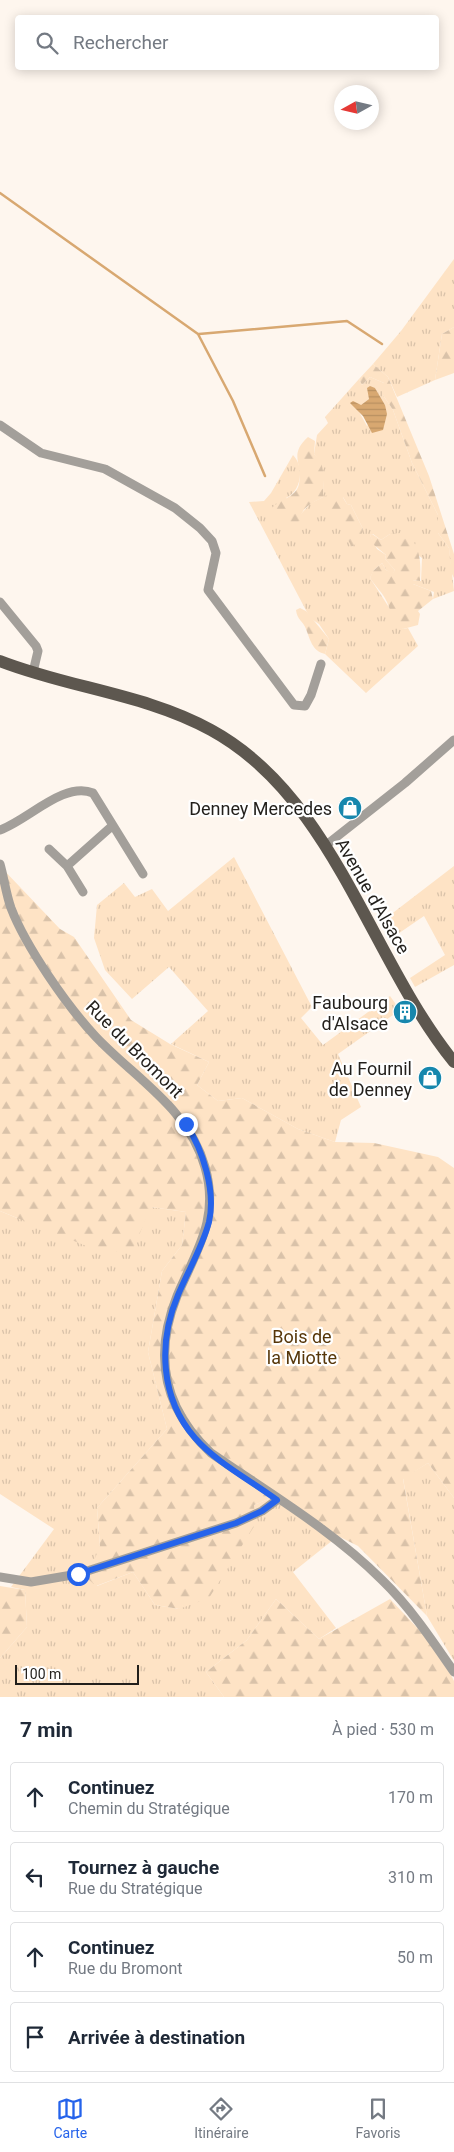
<!DOCTYPE html>
<html lang="fr">
<head>
<meta charset="utf-8">
<style>
	:root { --surface:#fff; --page:#f2f2f3; --text:#1f2937; --muted:#747a83; --line:#e0e1e3; --accent:#2563eb }
	body { margin:0; font-family:Roboto,sans-serif; background:var(--page); color:var(--text) }
	.compass { position:absolute; left:334px; top:85px; width:45px; height:45px; border-radius:50%; background:var(--surface); box-shadow:0 2px 12px #0003; rotate:262deg }
	.scale { position:absolute; left:15px; bottom:12px; width:124px; box-sizing:border-box; padding-left:5px; border:2px solid #221f1b; border-top:0; font-size:14px; line-height:18px; white-space:nowrap; color:#221f1b; -webkit-text-stroke:4px #fff; paint-order:stroke }
	.stop { position:absolute; width:15px; height:15px; margin:-11px; border:4px solid #2563eb; border-radius:50%; background:#fff }
	.stop.end { background:#2563eb; border-color:#fff; box-shadow:0 1px 5px #0008 }
	.list { margin:0; padding:0; list-style:none }
	h2 { display:flex; justify-content:space-between; align-items:center; height:65px; margin:0; padding:0 20px; font-size:21px }
	h2 small { font-size:16px; font-weight:400; color:var(--muted) }
	.list li { display:grid; grid-template-columns:32px 1fr auto; gap:15px; align-items:center; box-sizing:border-box; height:70px; margin:0 10px 10px; padding:0 10px; border:1px solid var(--line); border-radius:5px }
	.list b { display:block; font-size:19px; white-space:nowrap }
	.list p { margin:0; font-size:16px; white-space:nowrap; color:var(--muted) }
	.list em { font-size:16px; font-style:normal; color:var(--muted) }
	.icon { flex:none; width:28px; height:28px; fill:none; stroke:currentColor; stroke-width:2; stroke-linecap:round; stroke-linejoin:round }
	.map { position:relative; flex:none; width:454px; height:1697px; overflow:hidden }
	.search { position:absolute; background:var(--surface); box-shadow:0 2px 12px #0003; left:15px; right:15px; top:15px; height:55px; display:flex; align-items:center; gap:12px; box-sizing:border-box; padding:0 18px; border-radius:5px; color:var(--muted); font-size:19px }
	.sheet { height:385px; background:var(--surface) }
	nav { display:flex; justify-content:space-around; align-items:center; box-sizing:border-box; height:70px; border-top:1px solid var(--line); background:var(--surface); font-size:14px; color:var(--muted) }
	nav a { display:grid; justify-items:center; gap:2px }
	nav .on { color:var(--accent) }
	.map>svg:first-child { display:block }
</style>
</head>
<body>
<div class="map">
<svg width="454" height="1697" viewBox="0 0 454 1697">
	<defs>
		<pattern id="grass-tufts" width="24" height="20" patternUnits="userSpaceOnUse" patternTransform="scale(1.25)"><rect width="24" height="20" fill="#fee3c5"/><path d="M3 7l-1-3M5 7V3M7 7l1-3M15 17l-1-3M17 17v-4M19 17l1-3" fill="none" stroke="#d9c2a9"/></pattern>
		<pattern id="forest-firs" width="22" height="20" patternUnits="userSpaceOnUse" patternTransform="scale(1.25)"><rect width="22" height="20" fill="#fee3c5"/><path d="M5 1l3.5 6h-7zM16 11l3.5 6h-7z" fill="#d9c2a9"/></pattern>
		<pattern id="water-rules" width="6" height="5" patternUnits="userSpaceOnUse" patternTransform="scale(1.25)"><rect width="6" height="5" fill="#d8a871"/><path d="M0 2.5h6" fill="none" stroke="#b99061"/></pattern>
	</defs>
	<rect width="100%" height="100%" fill="#fef6ee"/>
	<path fill="url(#grass-tufts)" fill-rule="evenodd" d="M454,259V327L442,334L435,380L397,397L388,377L373,364L401,331Z
		M370,377L384,383L383,395L393,410L412,463L438,515V533L449,548L454,591L433,599L434,592L413,584L412,580L421,581L422,558L390,534L381,540L373,534L370,535L377,549L386,555L385,559L395,570L393,574L386,570L382,563L374,570L370,578L403,629L408,628L418,646L366,693L325,654L329,639L319,624L310,618L249,502L264,501L271,493L293,455C305,467 301,492 286,498L300,515L311,503L323,497C323,482 325,466 314,454L317,435L328,423L325,417L359,379L362,385ZM375,388L385,405L367,426L353,401L356,405H361L369,399V394ZM343,497L347,504L351,505L363,529L352,547Z
		M234,857L312,1007L301,1018L323,1045L390,996L400,1010L338,1054L361,1107L341,1120L335,1142L298,1129L242,1098L218,1101L197,1085L209,1062L171,1044L208,1011L169,967L132,999L105,970L94,938L97,905L124,883L135,897L152,889L168,911Z
		M454,866V965L415,987L410,978L445,955L424,916L389,940L381,922Z
		M151,1207L186,1212L182,1245L162,1271L148,1352L167,1429L97,1508L100,1547L97,1586L133,1572L155,1605L179,1609L254,1505L276,1496L338,1536L293,1572L336,1628L319,1639L276,1599L247,1640L206,1672L224,1697H0V1658L27,1627L25,1590L11,1587L54,1529L0,1494V1211L17,1218Z
		M428,1463L454,1498V1661L427,1616L403,1478Z"/>
	<path fill="url(#forest-firs)" d="M454,327V373L435,380L442,334Z
		M373,364L388,377L429,476L454,554V578L451,572L449,548L438,533V515L412,463L393,410L383,395L381,387L384,383L370,377L362,385L359,379Z
		M308,437L315,441L314,454L321,461L323,471V497L338,490L347,504L351,505L363,529L360,540L352,547L323,497C312,503 300,508 300,521L291,526L278,520L271,509C279,499 296,498 299,484C303,463 288,455 308,437Z
		M402,533L408,534C421,549 421,563 420,581L413,580V584L431,591L433,599L418,611L420,614L418,625L403,629C393,623 391,612 387,602C383,593 375,586 370,578L373,571L382,563L386,570L393,573L395,570L385,559L386,555L374,545L370,535L372,534L381,540L390,534Z
		M300,608L306,611L329,639L325,654C312,651 310,639 306,629C303,621 297,620 296,610Z
		M0,866L60,929L74,937L131,1020L170,1044L209,1062L197,1085L218,1101L242,1098L298,1129L335,1142L374,1143L438,1157L454,1168V1498L428,1463L403,1479L427,1616L358,1546L338,1536L276,1496L254,1505L255,1525L209,1598L179,1609L155,1605L133,1572L96,1586L87,1578L100,1546L97,1508L167,1429L148,1352L162,1271L182,1245L186,1212L151,1207L131,1254L84,1245L0,1211Z
		M0,1586L25,1590L27,1627L0,1658Z
		M276,1599L319,1639L390,1599L422,1633L451,1675L454,1681V1697H224L206,1672L247,1640Z"/>
	<path fill="url(#water-rules)" d="M370,386L375,388L385,405L387,414L383,430L372,433L363,416L350,403L353,401L361,405L369,399L367,388Z"/>
	<g fill="none" stroke-linecap="round" stroke-linejoin="round">
		<path stroke="#d8a871" stroke-width="2.5" d="M0,193L198,334L233,401L265,476
			M199,334L347,321L382,344"/>
		<path stroke="#a39f9a" stroke-width="9" d="M0,425L41,453L105,469L175,508L200,528L212,541L216,553L208,590L294,705L305,706L311,695L321,664
			M0,602L36,646L38,651L33,672
			M0,830C28,820 64,781 93,793L143,874
			M325,846L405,783L454,740
			M49,849L67,866
			M0,864C4,878 6,894 11,908C26,947 67,1006 96,1037C136,1079 189,1109 205,1167C220,1219 196,1251 177,1296C153,1356 164,1409 211,1453C269,1493 332,1530 382,1580C410,1607 432,1640 454,1672
			M83,892L67,866L112,826
			M0,1577L31,1582L78,1574L236,1523L262,1511L277,1500"/>
		<path stroke="#5d574f" stroke-width="12" d="M0,661C69,688 146,694 211,730C334,797 370,959 454,1062"/>
	</g>
	<g fill="none" stroke-linecap="round" stroke-linejoin="round">
		<path stroke="#2563eb" stroke-width="6" d="M78,1574L236,1523L262,1511L277,1500C250,1480 217,1463 195,1438C160,1398 158,1342 178,1295C188,1271 202,1248 209,1222C216,1191 203,1150 186,1124"/>
	</g>
	<defs>
		<g id="shop-disc" transform="scale(1.25)"><circle r="9.5" fill="#1787ad" stroke="#fff"/><path d="M-5-2.5h2.3a2.7 3.5 0 0 1 5.4 0H5L5.5 6h-11ZM-1.5-2.5h3a1.5 2.3 0 0 0-3 0Z" fill="#fff"/></g>
		<g id="building-disc" transform="scale(1.25)"><circle r="9.5" fill="#1787ad" stroke="#fff"/><path d="M-4-6H4V6H1V3H-1V6H-4ZM-2.5-4.3h1.7v1.8h-1.7ZM.8-4.3h1.7v1.8H.8ZM-2.5-1h1.7V.8h-1.7ZM.8-1h1.7V.8H.8Z" fill="#fff"/></g>
	</defs>
	<g fill-rule="evenodd">
		<use href="#shop-disc" x="350" y="808"/>
		<use href="#building-disc" x="405" y="1012"/>
		<use href="#shop-disc" x="430" y="1078"/>
	</g>
	<g text-anchor="middle" dominant-baseline="central" stroke-width="4.5" stroke-linejoin="round" paint-order="stroke">
		<g font-size="18" fill="#221f1b" stroke="#fff" text-anchor="end">
			<text x="332" y="808">Denney Mercedes</text>
			<text x="388" y="1002">Faubourg<tspan x="388" dy="21">d'Alsace</tspan></text>
			<text x="412" y="1068">Au Fournil<tspan x="412" dy="21">de Denney</tspan></text>
		</g>
		<g font-size="18" fill="#221f1b" stroke="#fff">
			<text transform="translate(373 896) rotate(60)">Avenue d'Alsace</text>
			<text transform="translate(135 1049) rotate(45)">Rue du Bromont</text>
		</g>
		<g font-size="18" fill="#57370a" stroke="#fff">
			<text x="302" y="1336">Bois de<tspan x="302" dy="21">la Miotte</tspan></text>
		</g>
	</g>
</svg>
<svg class="compass" viewBox="-18 -18 36 36"><path d="M0-13l5 13h-10z" fill="#e53935"/><path d="M0 13l5-13h-10z" fill="#747a83"/></svg>
<div class="scale">100 m</div>
<div class="stop" style="left:78px;top:1574px"></div>
<div class="stop end" style="left:186px;top:1124px"></div>
<div class="search"><svg class="icon" aria-label="search" viewBox="0 0 24 24"><circle cx="10" cy="10" r="6"/><path d="M15 15l6 6"/></svg>Rechercher</div>
</div>
<section class="sheet">
<h2>7 min<small>À pied · 530 m</small></h2>
<ul class="list">
<li><svg class="icon" aria-label="ahead" viewBox="0 0 24 24"><path d="M12 20V5M6 11l6-6 6 6"/></svg><div><b>Continuez</b><p>Chemin du Stratégique</p></div><em>170 m</em></li>
<li><svg class="icon" aria-label="left" viewBox="0 0 24 24"><path d="M17 20v-9H6M10 6l-5 5 5 5"/></svg><div><b>Tournez à gauche</b><p>Rue du Stratégique</p></div><em>310 m</em></li>
<li><svg class="icon" aria-label="ahead" viewBox="0 0 24 24"><path d="M12 20V5M6 11l6-6 6 6"/></svg><div><b>Continuez</b><p>Rue du Bromont</p></div><em>50 m</em></li>
<li><svg class="icon" aria-label="arrive" viewBox="0 0 24 24"><path d="M6 21V4h12l-3 4 3 4H6"/></svg><div><b>Arrivée à destination</b></div></li>
</ul>
</section>
<nav>
<a class="on"><svg class="icon" aria-label="map" viewBox="0 0 24 24"><path d="M3 6l6-2 6 2 6-2v14l-6 2-6-2-6 2zM9 4v14M15 6v14"/></svg>Carte</a>
<a><svg class="icon" aria-label="directions" viewBox="0 0 24 24"><path d="M12 3l9 9-9 9-9-9zM9 14v-3h6M13 9l2 2-2 2"/></svg>Itinéraire</a>
<a><svg class="icon" aria-label="saved" viewBox="0 0 24 24"><path d="M7 4h10v16l-5-4-5 4z"/></svg>Favoris</a>
</nav>
</body>
</html>
